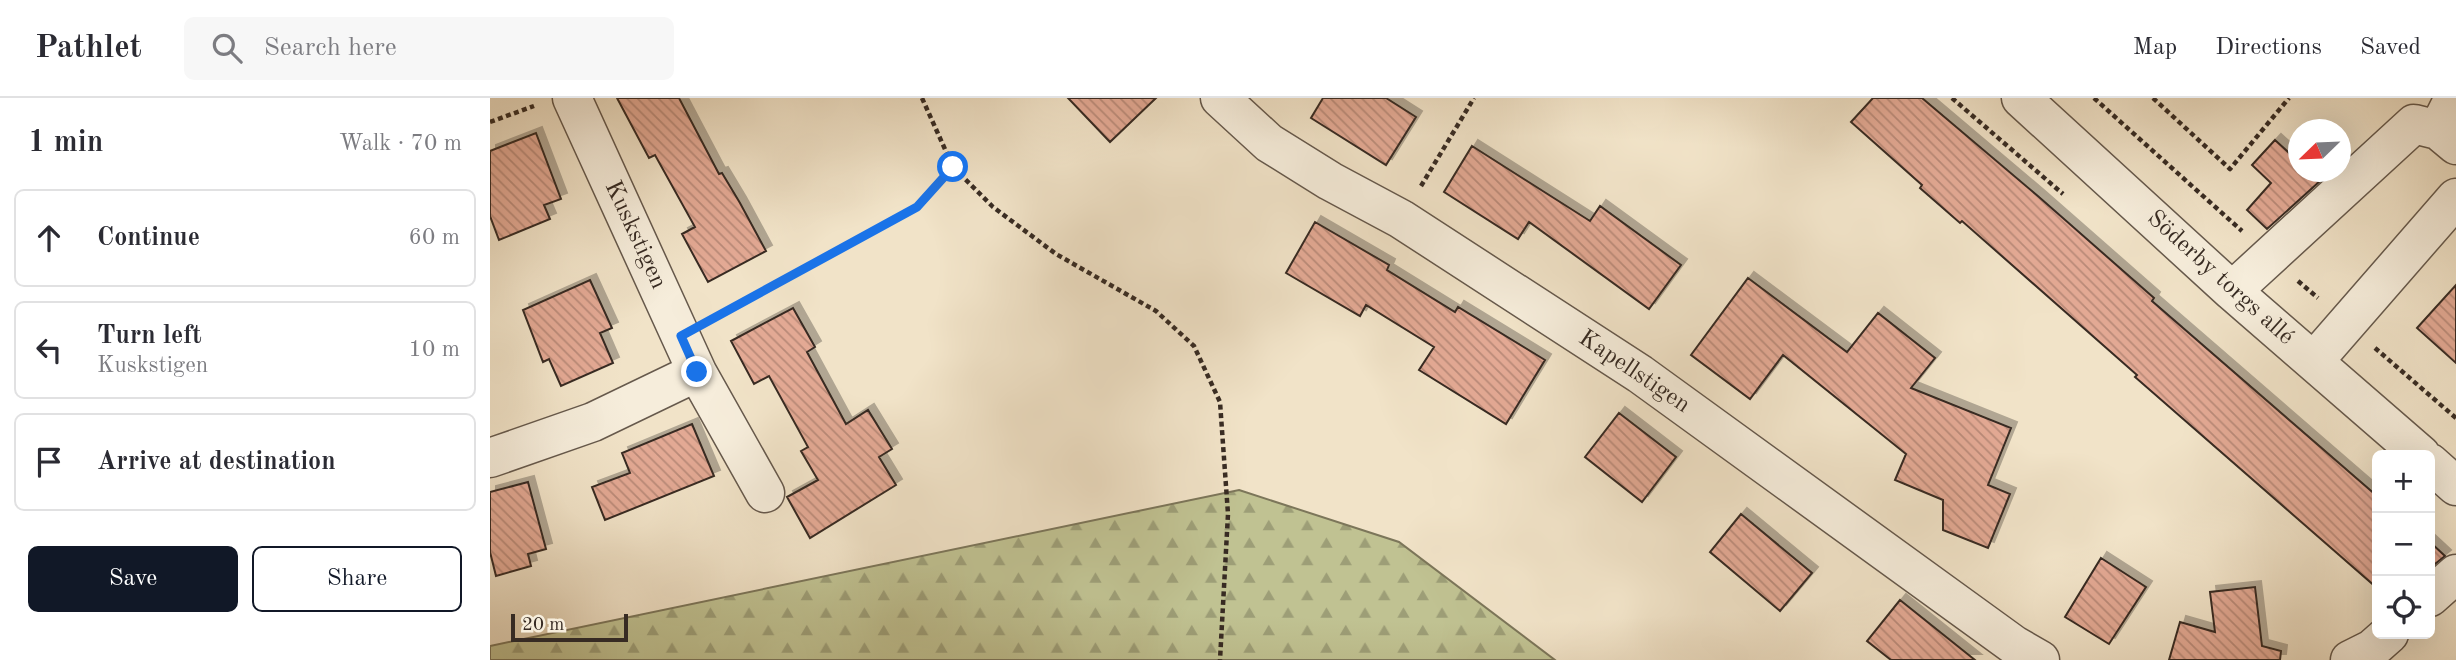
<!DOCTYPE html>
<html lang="en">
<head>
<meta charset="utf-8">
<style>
	:root { --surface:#fff; --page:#f7f7f7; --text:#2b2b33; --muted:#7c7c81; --line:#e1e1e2; --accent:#111827 }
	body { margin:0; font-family:"Old Standard TT",serif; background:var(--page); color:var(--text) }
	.controls { position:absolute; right:21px; bottom:21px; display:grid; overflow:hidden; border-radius:10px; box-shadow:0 7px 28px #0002 }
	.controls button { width:63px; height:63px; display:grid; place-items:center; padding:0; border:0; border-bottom:2px solid var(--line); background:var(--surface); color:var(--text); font:35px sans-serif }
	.compass { position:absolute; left:1798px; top:21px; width:63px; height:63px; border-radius:50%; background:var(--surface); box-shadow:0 7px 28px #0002; rotate:247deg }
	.scale { position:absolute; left:21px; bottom:18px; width:117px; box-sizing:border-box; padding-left:7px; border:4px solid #372b23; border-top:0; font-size:19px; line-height:24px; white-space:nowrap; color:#372b23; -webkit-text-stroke:5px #f6eddb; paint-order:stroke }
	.stop { position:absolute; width:21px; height:21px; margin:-16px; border:5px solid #1a73e8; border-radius:50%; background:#fff }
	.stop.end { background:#1a73e8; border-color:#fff; box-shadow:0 2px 7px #0008 }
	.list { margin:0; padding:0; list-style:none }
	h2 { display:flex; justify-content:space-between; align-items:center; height:91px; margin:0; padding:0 28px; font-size:30px }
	h2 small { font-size:23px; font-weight:400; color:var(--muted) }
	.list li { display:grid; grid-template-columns:46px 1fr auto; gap:21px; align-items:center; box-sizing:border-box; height:98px; margin:0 14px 14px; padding:0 14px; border:2px solid var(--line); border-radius:10px }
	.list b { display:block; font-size:26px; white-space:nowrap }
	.list p { margin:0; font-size:23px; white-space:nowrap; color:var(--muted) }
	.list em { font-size:23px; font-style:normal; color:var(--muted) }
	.actions { display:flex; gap:14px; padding:21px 28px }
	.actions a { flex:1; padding:16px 0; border:2px solid var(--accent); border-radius:10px; text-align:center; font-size:24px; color:var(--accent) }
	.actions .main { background:var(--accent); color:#fff }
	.icon { flex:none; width:38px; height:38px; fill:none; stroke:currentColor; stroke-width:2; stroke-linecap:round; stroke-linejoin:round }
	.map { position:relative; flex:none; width:1966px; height:562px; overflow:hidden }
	header { display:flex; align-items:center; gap:42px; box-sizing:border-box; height:98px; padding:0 35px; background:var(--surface); border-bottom:2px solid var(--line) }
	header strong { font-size:33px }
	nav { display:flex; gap:38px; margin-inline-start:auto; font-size:24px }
	.search { width:490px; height:63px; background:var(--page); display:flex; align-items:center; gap:18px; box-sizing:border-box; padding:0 24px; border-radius:10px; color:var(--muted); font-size:26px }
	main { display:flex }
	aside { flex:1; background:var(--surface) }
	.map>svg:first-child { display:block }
</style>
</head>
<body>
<header>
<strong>Pathlet</strong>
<div class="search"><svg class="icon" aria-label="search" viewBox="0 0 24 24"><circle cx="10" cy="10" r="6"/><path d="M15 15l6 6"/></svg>Search here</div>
<nav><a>Map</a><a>Directions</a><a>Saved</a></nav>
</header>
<main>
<aside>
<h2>1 min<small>Walk · 70 m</small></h2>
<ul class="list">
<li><svg class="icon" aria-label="ahead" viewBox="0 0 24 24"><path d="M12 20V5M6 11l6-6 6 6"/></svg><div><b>Continue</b></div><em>60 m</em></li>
<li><svg class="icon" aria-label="left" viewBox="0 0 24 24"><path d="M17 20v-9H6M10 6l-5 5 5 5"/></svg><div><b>Turn left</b><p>Kuskstigen</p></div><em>10 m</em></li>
<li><svg class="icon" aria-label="arrive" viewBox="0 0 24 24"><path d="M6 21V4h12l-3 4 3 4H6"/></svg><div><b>Arrive at destination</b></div></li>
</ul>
<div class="actions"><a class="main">Save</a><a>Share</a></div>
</aside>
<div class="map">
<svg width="1966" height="562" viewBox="0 0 1966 562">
	<defs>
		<pattern id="forest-firs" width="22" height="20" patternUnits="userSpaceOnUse" patternTransform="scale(1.75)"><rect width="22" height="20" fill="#c0c292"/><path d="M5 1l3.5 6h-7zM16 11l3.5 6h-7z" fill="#9d9e77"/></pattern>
		<pattern id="building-back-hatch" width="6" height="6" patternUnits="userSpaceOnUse" patternTransform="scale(1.75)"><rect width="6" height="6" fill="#e3a994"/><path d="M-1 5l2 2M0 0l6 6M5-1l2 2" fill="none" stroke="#b98a78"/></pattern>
		<filter id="shadow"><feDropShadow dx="6" dy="-6" stdDeviation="0" flood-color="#0004"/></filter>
	</defs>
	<rect width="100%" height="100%" fill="#f1e3c8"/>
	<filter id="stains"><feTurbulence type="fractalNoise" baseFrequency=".00286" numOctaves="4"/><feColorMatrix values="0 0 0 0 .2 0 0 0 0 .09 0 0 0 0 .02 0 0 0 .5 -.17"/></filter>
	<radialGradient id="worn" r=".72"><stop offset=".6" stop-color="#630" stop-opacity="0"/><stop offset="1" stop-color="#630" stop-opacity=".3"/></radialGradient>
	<path fill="url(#forest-firs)" stroke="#7c765a" stroke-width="2" d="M749,392L909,444L1065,562H0V548Z"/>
	<path fill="url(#building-back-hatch)" stroke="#372b23" stroke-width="2" filter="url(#shadow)" d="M127,0H189L229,76L232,75L250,105L276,153L218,184L192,136L205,129L165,57L159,60Z
		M578,0H666L620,44Z
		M833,0H896L926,19L896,67L821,20Z
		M1383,0H1432L1549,99L1664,200L1662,203L1887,398V490L1645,279L1647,277L1472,123L1470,125L1430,90L1432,87L1361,24Z
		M46,35L71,101L54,107L60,121L9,142L0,118V53Z
		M1785,42L1809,64V74H1819L1830,83L1777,131L1757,112L1781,85L1762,67Z
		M982,48L1100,123L1110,108L1191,167L1159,211L1039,124L1028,141L954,94Z
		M825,124L899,167L897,172L965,214L968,209L1055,262L1016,326L929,272L944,249L876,207L870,218L796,175Z
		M1258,180L1357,254L1388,215L1445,260L1421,290L1521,330L1498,387L1520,396L1498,450L1453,432V402L1405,382L1416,356L1293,257L1260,301L1201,257Z
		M100,182L122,230L110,235L123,265L71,288L59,261L53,264L33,212Z
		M1966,187V265L1927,230Z
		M303,210L325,249L317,254L356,326L378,312L402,351L389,359L406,387L320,440L297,399L328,382L311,353L318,349L279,278L264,286L241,243Z
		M1129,315L1186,359L1152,404L1095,359Z
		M202,326L224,378L115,422L102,389L140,375L132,355Z
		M38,384L56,451L38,456L41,468L6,478L0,454V394Z
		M1251,416L1322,475L1290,513L1220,454Z
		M1940,444L1955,458L1940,470Z
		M1611,460L1656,489L1619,546L1575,519Z
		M1765,489L1772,548L1791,553L1790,562H1679L1690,524L1725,534L1720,494Z
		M1410,502L1485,562H1401L1377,543Z"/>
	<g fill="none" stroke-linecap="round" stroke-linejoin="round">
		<g stroke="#66594c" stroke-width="41">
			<path id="minor" d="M730,0L779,45L840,83L911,121L1150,276L1524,547L1550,562
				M1531,0L1742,193L1931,357
				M1948,32L1964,0
				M1742,193L1924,26L1948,32L1966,47
				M1824,263L1966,100
				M207,274L275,395
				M0,360L103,324L207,274L82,0
				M1940,365L1966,388
				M1940,499L1966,476
				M1860,562L1882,551L1899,536"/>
		</g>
		<path stroke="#372b23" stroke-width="4.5" stroke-dasharray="5 3.5" stroke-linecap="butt" d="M432,0L463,69L503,109L566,156L666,213L704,248L730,304L738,416L730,562
			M1462,0L1573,96
			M1604,0L1752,133
			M1663,0L1740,71L1799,0
			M0,24L44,8
			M931,88L984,0
			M1808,183L1828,200
			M223,221L427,109L463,69
			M1885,250L1966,320"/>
		<use href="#minor" stroke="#f6eddb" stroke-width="38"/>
	</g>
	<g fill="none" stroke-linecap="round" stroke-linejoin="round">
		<path stroke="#1a73e8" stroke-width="9" d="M207,274L191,238L427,109L463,69"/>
	</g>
	<g text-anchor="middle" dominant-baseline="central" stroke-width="6" stroke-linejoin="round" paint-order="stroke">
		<g font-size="24" fill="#372b23" stroke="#f6eddb">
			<text transform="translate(145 137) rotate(65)">Kuskstigen</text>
			<text transform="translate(1730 180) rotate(42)">Söderby torgs allé</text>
			<text transform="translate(1144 274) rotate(34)">Kapellstigen</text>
		</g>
	</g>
	<rect width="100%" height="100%" filter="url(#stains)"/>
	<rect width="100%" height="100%" fill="url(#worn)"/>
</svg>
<div class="controls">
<button>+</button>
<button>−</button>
<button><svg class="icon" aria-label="locate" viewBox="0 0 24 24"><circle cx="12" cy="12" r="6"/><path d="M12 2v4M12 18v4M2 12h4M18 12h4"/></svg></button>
</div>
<svg class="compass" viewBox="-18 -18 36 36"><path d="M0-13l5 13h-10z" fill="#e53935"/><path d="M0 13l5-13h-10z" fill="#7c7c81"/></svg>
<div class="scale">20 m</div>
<div class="stop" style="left:463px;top:69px"></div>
<div class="stop end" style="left:207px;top:274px"></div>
</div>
</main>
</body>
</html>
